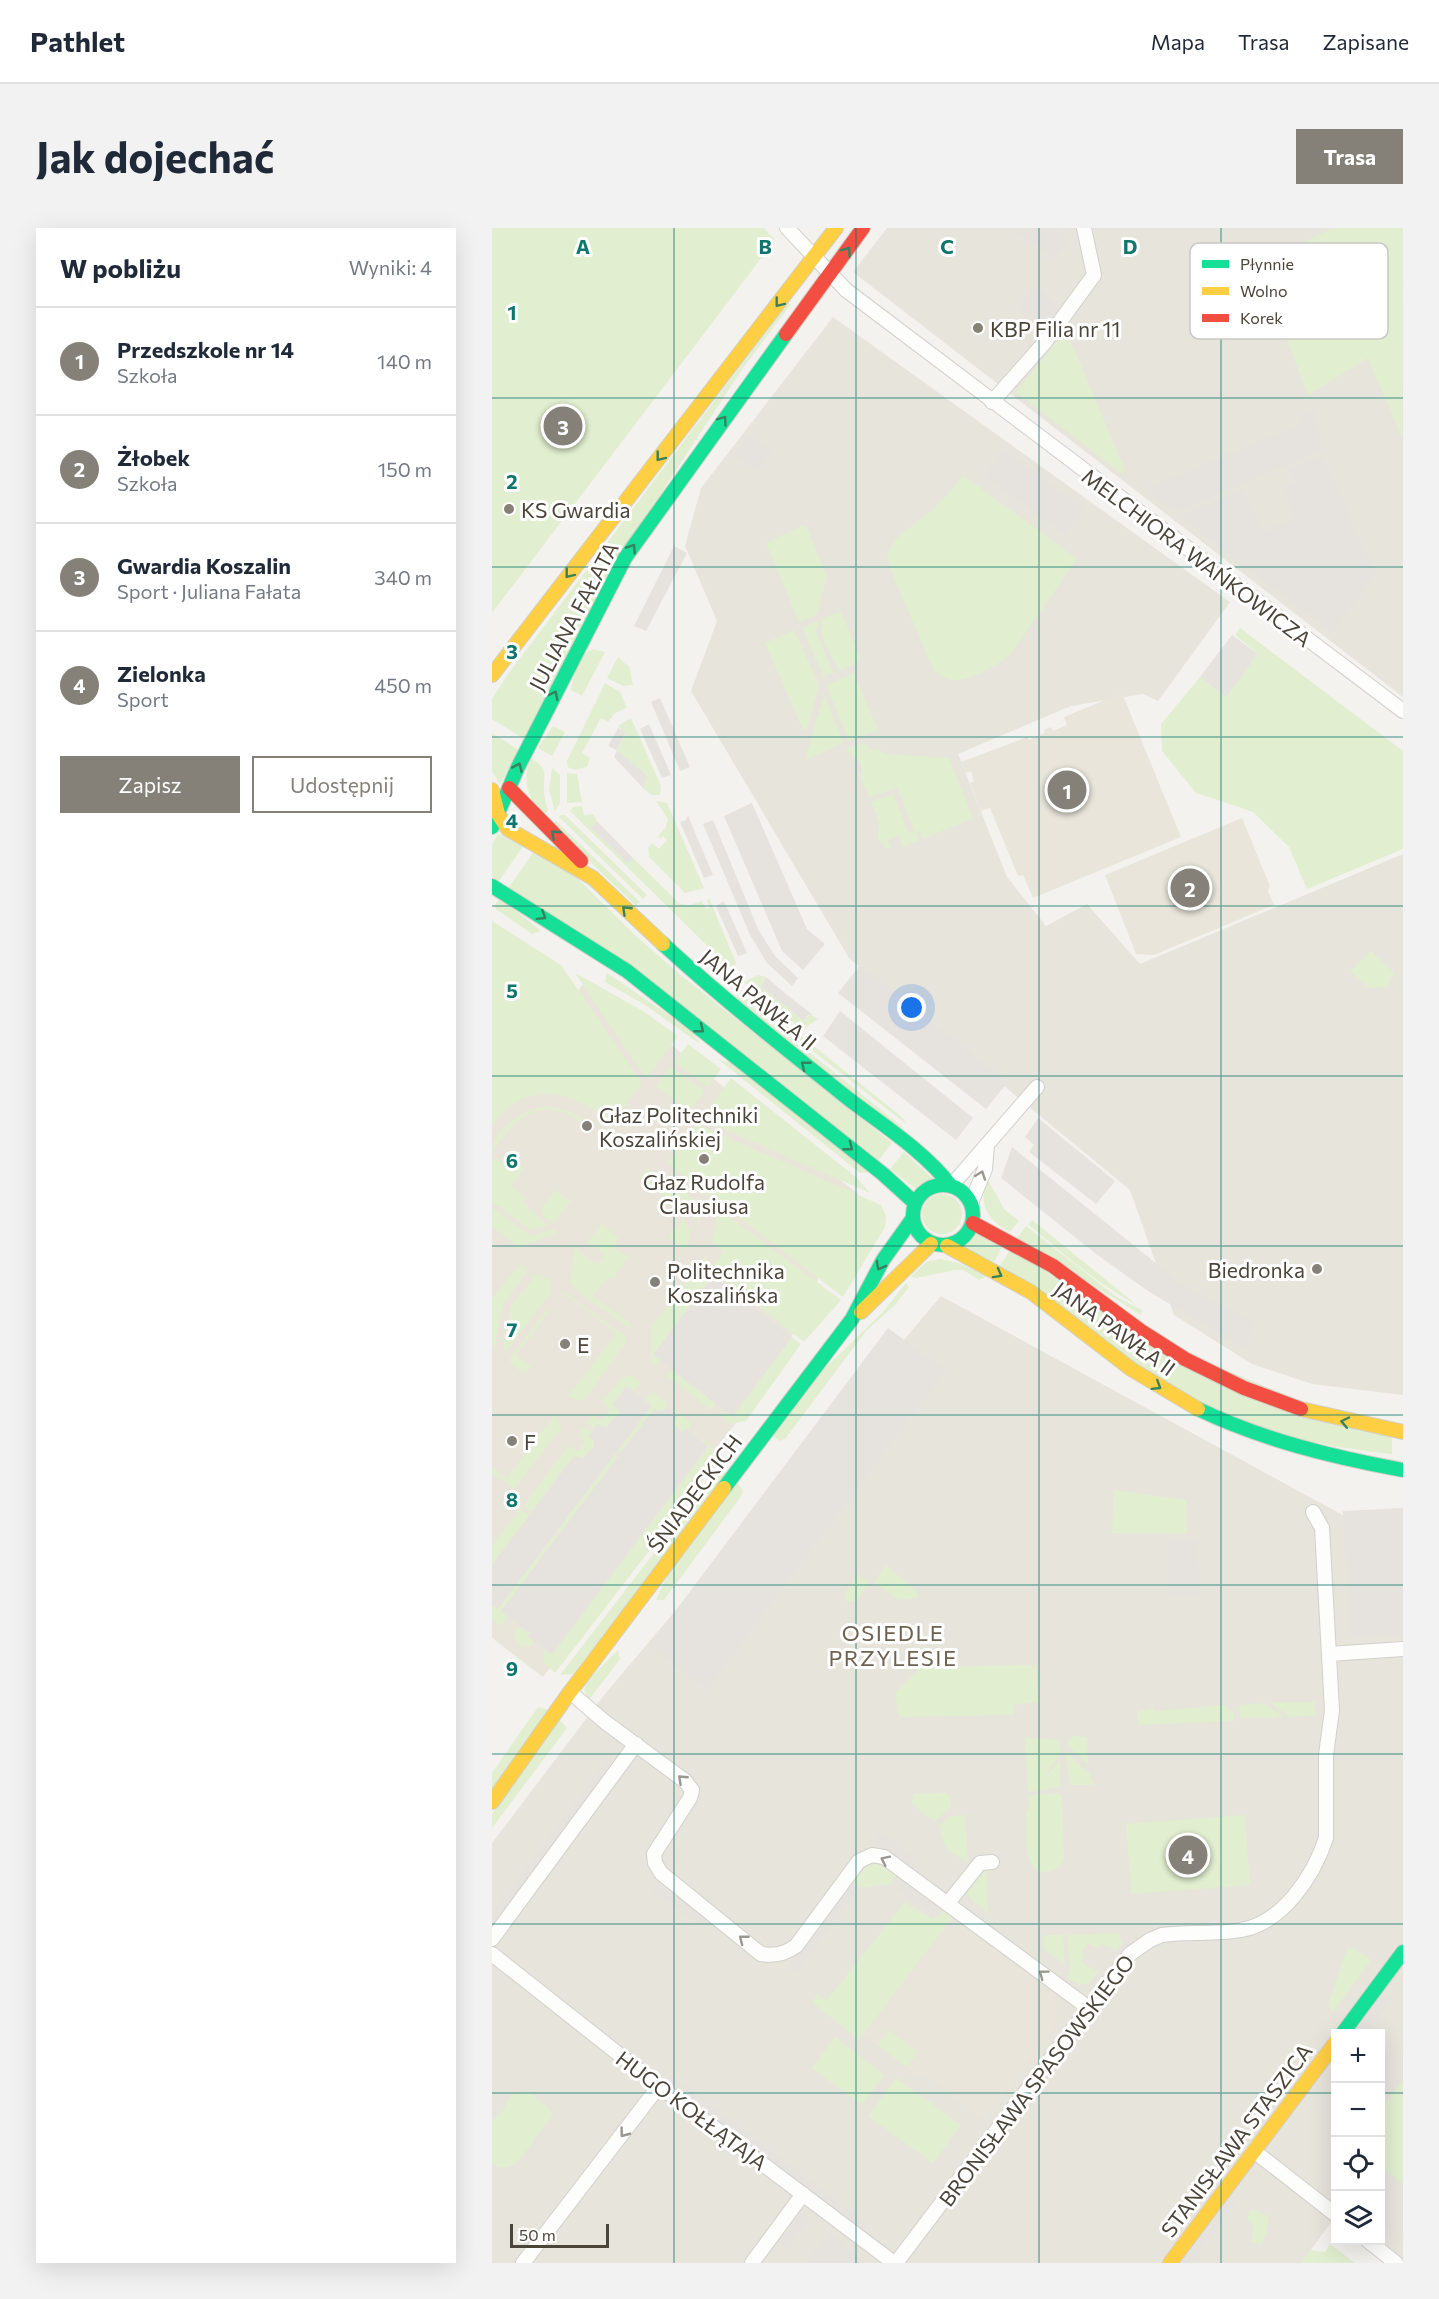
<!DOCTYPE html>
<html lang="pl">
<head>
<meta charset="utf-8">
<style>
	:root { --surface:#fff; --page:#f2f2f3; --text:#1f2937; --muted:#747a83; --line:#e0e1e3; --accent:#868178 }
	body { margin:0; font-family:Commissioner,sans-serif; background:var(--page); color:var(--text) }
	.controls { position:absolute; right:18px; bottom:18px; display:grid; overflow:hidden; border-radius:0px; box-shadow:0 6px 24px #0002 }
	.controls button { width:54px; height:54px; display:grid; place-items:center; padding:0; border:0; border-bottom:2px solid var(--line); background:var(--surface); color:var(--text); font:30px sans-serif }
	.scale { position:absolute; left:18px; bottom:15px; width:99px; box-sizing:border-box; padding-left:6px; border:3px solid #4b4439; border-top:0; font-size:16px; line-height:21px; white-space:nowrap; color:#4b4439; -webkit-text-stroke:4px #fff; paint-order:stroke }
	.you { position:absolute; left:420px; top:780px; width:21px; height:21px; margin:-15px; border:4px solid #fff; border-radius:50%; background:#1a73e8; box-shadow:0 0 0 9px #1a73e833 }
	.badge { display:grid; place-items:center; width:39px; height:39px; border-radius:50%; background:var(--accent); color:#fff; font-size:20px; font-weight:700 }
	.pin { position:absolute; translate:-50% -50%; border:3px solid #fff; box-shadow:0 2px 6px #0006 }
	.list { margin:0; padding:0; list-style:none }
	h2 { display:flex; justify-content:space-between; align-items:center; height:78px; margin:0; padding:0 24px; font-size:26px }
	h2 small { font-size:20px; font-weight:400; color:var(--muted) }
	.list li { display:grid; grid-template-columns:39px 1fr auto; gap:18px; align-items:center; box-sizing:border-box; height:108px; padding:0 24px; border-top:2px solid var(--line) }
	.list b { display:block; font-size:22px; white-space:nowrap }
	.list p { margin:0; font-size:20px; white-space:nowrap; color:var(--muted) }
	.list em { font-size:20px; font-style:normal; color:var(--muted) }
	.actions { display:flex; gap:12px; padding:18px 24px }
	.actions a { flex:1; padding:14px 0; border:2px solid var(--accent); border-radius:0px; text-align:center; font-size:21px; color:var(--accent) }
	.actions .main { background:var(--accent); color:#fff }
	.icon { flex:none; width:33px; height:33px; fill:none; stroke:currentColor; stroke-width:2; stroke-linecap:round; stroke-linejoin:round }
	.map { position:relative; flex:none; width:911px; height:2035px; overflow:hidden; border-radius:0px }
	header { display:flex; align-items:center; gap:36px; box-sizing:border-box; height:84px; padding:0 30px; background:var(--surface); border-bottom:2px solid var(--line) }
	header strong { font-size:28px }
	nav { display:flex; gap:33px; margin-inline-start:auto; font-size:21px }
	.intro { display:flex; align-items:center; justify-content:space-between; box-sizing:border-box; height:144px; padding:0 36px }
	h1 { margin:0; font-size:42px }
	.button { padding:15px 27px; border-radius:0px; background:var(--accent); color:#fff; font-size:21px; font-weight:700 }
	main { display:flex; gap:36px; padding:0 36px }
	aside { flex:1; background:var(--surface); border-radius:0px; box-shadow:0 6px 24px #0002 }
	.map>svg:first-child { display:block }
</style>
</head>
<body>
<header>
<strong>Pathlet</strong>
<nav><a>Mapa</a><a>Trasa</a><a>Zapisane</a></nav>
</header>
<div class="intro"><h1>Jak dojechać</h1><a class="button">Trasa</a></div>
<main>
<aside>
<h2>W pobliżu<small>Wyniki: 4</small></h2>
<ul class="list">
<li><span class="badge">1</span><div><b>Przedszkole nr 14</b><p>Szkoła</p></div><em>140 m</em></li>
<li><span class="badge">2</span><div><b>Żłobek</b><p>Szkoła</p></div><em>150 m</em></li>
<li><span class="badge">3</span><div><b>Gwardia Koszalin</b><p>Sport · Juliana Fałata</p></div><em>340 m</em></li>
<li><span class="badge">4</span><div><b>Zielonka</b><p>Sport</p></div><em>450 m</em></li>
</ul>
<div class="actions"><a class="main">Zapisz</a><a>Udostępnij</a></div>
</aside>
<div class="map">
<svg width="911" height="2035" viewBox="0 0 911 2035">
	<rect width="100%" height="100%" fill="#f4f2ee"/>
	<path fill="#e7e4dc" d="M395,0H911V469L361,44Z
		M341,89L738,374L666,473L651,466L579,478L466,526L515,649L554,698L595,676L648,736L911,626V1167L820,1156L760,1136L682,1087L638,962L357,730L199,463L225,393L193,318L209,260Z
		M449,1068L911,1320V2035H902L874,2013L888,2012V1806H844L843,1989L809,2035H0V1615L113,1466Z"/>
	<path fill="#eae5da" d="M630,465L689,609L541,670L531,647L526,648L498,580L489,583L478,555L482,553L479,543L474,545L469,534L535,509L537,512L553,505L552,502L559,499L561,503L575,497L572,489Z
		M750,590L778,658L776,663L782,677L662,727L644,726L613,647Z
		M90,757L173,812L366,966L284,1142L51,1449L0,1410V895Z
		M461,1689L549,1752L551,1759L563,1769V1798L491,1892L432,1846L428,1849L371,1807Z"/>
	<path fill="#e1eecf" d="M0,0H272L283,12L0,385Z
		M840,0H911L910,210L876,130L816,167L767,38Z
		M296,75L299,76L251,140L175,256L32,511L0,491V471L14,449Z
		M573,104H575L633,242L630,246L524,164Z
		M471,247L585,331L518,427C505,437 477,454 460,452C453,451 448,447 442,443L398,341L395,325L405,310L450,273Z
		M310,298L315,300L335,348L325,387L307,394L274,315Z
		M349,383L368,430L365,435L347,443L329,407L330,391Z
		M327,392L324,404L342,445L332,449L310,400Z
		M748,400L911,523V621L815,661L797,619L761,584L704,565L670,523L669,496L708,449L734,468L766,426L743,407Z
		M302,402L327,457L315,501L311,502L273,415Z
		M101,421L113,424L90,468L79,462C82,448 85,426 101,421Z
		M126,429L137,439L141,457L131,458L115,450Z
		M362,445L386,502L357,513L334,457Z
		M113,455L128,464L135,480L123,485L116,494L109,490L90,525L98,530L95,539L82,542L76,539L75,533Z
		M332,466L351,515L316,531L314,529Z
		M139,490L169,558L168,567H159L151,560L150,546L125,522L134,505L126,498Z
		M61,498L73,504L60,528L46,520Z
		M0,505L27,522L8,556L0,543Z
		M371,515L380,522L387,521L392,526L457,530L481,590L431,611L428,603L424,604L427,612L411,619L407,607L396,612L399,620H395L386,611L387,594L379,574L401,566L417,605L422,603L405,559L377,570L367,546L371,544L367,533L354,521Z
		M39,530C58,543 51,543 52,563C52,570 55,576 56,583L51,589C37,569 29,555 39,530Z
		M60,540L68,547V575L63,583L57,562Z
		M75,545L85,546L90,574L75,575Z
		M164,573L175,575L212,660L193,665L157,629L156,620L160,615L167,621L175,612L171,608L168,611L166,608L174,599L176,591Z
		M90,578L92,587L101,586L105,593L100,600L135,635L141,630L188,676L198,677L210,673L214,681L218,679L215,673L217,670L244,735L241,743L78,583L81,579Z
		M69,587H73L155,667L151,671L67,589Z
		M64,593L148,674L144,678L60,597Z
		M6,606L32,617L7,653L0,648V616Z
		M43,622L85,650L143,707L185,744L400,915L386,933L17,659Z
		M8,670L49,703L40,706L4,681L3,677Z
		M0,693L69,737L150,855L121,894C78,864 37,849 0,897Z
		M879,723L902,745L895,759L877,760L858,743Z
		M83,745L151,783L186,808L154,850Z
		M115,745L199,802L208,816L153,777L113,754Z
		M266,747L274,749L269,759L312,793L318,786L326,791L310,802L252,754Z
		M246,760L263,781L408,897L411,900L409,903L245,772Z
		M257,766L411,890L414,896L265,779Z
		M196,816L229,841L216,859L182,834Z
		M226,831L241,836L377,944L368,945Z
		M179,838L213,863L197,884L164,858Z
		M239,850L365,950L378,965L209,891Z
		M56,878L79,883L100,895L94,900C88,892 79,887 70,884C36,873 18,900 0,924C0,899 34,880 56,878Z
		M205,896L389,977L394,988L393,999L351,1069L175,935Z
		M412,924L441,951L424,961L398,941Z
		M3,929L23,945L29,938L32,940L19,958L34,969L31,974L55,997L39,1002L0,974V933Z
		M155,940L165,947L168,945C184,957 210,972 208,994L148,950Z
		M495,950L512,981L527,993L518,1004C495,992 486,976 495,950Z
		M63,962L79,973L62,995L50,987V979Z
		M430 986a20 20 0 1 1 40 0a20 20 0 1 1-40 0Z
		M0,980L40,1008L61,1001L66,1005L27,1019L0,998Z
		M226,980L349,1072L312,1114L210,1034L212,1030L222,1037L231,1024L220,1013L224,997L223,981Z
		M191,991C200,1000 201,1011 192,1022L176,1009Z
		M540,992L645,1077C605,1056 570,1025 536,996Z
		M109,996L127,1010L121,1020L137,1029L121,1051L116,1050L101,1068L137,1094L142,1103L82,1061L78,1054L83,1018L103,1036L112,1031L110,1029L113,1025L95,1015Z
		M534,998L626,1070L650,1082L649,1087L525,1010Z
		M481,1004L510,1019L502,1034L467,1017Z
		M518,1022L538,1032L637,1103L900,1210V1226C853,1221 793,1211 749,1193C663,1159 583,1092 508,1038Z
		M448,1031L467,1035L495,1048L487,1052L471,1042H463L424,1050L418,1049L434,1034Z
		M30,1037L34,1041V1045L10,1078L3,1118L0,1120V1071L25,1039Z
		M207,1037L221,1048L161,1127L168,1132L164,1139L159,1133V1098Z
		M46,1045L59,1054V1064L15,1122L11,1123L19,1078Z
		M414,1055L417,1059L403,1077L374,1103L293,1211L288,1213L280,1208L331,1142L390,1085Z
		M71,1063L132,1107L135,1113L92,1173L76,1169L124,1105L71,1065L67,1066Z
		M54,1082L56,1084L24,1127L39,1138L35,1144L30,1145L18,1135V1130Z
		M300,1109L309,1116L254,1193L238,1196L229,1190L233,1185L241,1188Z
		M181,1142L223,1175L219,1182L174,1147Z
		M140,1147L149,1156L143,1162L134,1159L121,1176L127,1184L116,1199L110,1200L105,1197L102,1201L94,1195L100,1187L111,1192L118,1182L110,1174L128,1151Z
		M161,1164L176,1175L174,1182L170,1184L162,1181L129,1225L126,1223L159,1179L154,1170Z
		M187,1185L198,1194V1202L193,1201L190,1204L36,1408L43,1414L37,1419L29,1418L22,1412L23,1401L27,1399L35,1402L186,1201L181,1194Z
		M61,1188L70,1199L22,1261L0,1245V1239L15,1250Z
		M92,1198L100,1204L102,1218L91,1231L82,1228L40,1284L31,1278L76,1218L86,1223L93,1214L86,1208Z
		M211,1211L219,1217L225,1233L200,1267L196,1264L180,1285L184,1288L63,1445L51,1434L52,1420L61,1425L216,1219L209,1213Z
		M123,1226L126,1229L68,1306L65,1303Z
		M226,1242L234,1246L81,1446L68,1447Z
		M245,1255L251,1262L250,1267L172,1372H164L176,1346Z
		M622,1262L694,1272L695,1306L620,1305Z
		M28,1281L37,1288L0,1337V1318Z
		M62,1307L65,1309L10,1383L15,1391L8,1398L0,1391V1377L6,1381Z
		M394,1337L426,1365L425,1370L407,1372L382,1354Z
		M366,1346L378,1355L363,1374L354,1373L353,1365Z
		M126,1422L128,1431L97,1472L92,1462L95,1453Z
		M544,1437L546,1474L522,1477V1487L408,1489L405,1485L404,1464L430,1439Z
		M777,1474H822L824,1485L821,1488L798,1489Z
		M772,1475L792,1489L749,1490L747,1477Z
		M732,1477L741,1484L742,1493L646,1497L645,1484L662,1479V1483Z
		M46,1479L56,1482L0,1562V1545Z
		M67,1491L75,1500L0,1600V1586Z
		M581,1508L595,1509L596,1537L576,1518L575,1514Z
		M533,1510L567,1512L569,1524L549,1555L568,1531V1558L536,1565Z
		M573,1523L597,1545L602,1557H578Z
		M454,1565L459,1569V1578L443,1594L420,1576L421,1566Z
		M567,1565L570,1569L572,1631C568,1639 563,1643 554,1644C528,1645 535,1600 534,1583L537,1582L536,1570L539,1567Z
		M473,1587L476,1635L454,1621L447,1597L459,1588Z
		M753,1587L758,1657L639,1666L634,1596Z
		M383,1636L394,1638L404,1647L398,1656L368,1660L360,1653L375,1639Z
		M495,1641L496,1686L474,1666Z
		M413,1674L441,1691L453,1683L461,1689L367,1812L320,1774L326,1766L335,1772Z
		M627,1705L630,1715L624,1722L609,1716L606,1720L596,1715L590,1724L593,1727L589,1734L606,1744L599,1754L588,1757L575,1751L578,1739L575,1707Z
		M554,1707H571L573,1736L552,1722L551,1710Z
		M860,1719L877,1730L878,1734L841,1784L836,1778L855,1720Z
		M397,1802L426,1824L415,1839L386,1817Z
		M343,1809L393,1847L370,1877L320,1840Z
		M404,1850L469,1897L441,1935L376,1888Z
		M911,1852V1956L889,1939V1882Z
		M26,1864L38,1865L59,1882L60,1888L26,1934C18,1940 8,1942 0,1935V1892L14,1880L13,1876L21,1866Z
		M759,1981L776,1988V1999L770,2017L759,2014L761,1998L755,1991Z
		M838,2016L863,2035H808L818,2022L833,2024Z"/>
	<path fill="#e6e3df" d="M519,0H566L577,12L562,31Z
		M543,58L569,79L552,99L527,78Z
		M823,180L829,223L684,284L660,267L657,259L808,196L807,188Z
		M256,206L280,223L265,244L241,227Z
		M512,222L592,281L573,307L492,248Z
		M831,227L884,346L841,405L692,292L690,287L751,261L770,304L802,290L789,260L803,254L797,241Z
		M182,318L195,325L154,403L142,398Z
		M740,407L766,426L734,469L708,449Z
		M168,470L198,539L188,543L159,474Z
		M157,496L179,547L170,550L148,501Z
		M126,500L134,504L125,522L155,548L151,560L122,529L125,522L116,518Z
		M260,575L315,701L333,716L311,742L290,723L232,588Z
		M196,587L201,600L221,647L212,650L188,594L194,592Z
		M221,592L267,703L283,728L306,750L300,758L275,735L258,707L211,596Z
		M105,593L141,630L135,635L99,600Z
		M232,673L255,725L246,728L224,678Z
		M368,737L516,854L494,881L346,765Z
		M274,749L294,766L321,787H316L312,793L269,759Z
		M348,783L481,890L464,912L331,808Z
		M546,890L623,953L604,976L537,924L542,917L533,909Z
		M520,919L686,1053L763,1095L753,1121L656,1063L604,1026L509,950Z
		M221,1048L300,1109L240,1188L161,1127Z
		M396,1100L454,1143L215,1462L157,1418Z
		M134,1159L159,1178L6,1381L0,1376V1337L82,1228L91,1231L102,1218V1213L97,1208L105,1196L114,1200L126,1186L127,1182L121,1176Z
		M175,1180L185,1187L182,1197L190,1204L193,1201L216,1218L60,1426L36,1409L38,1405L9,1383L162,1181L170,1184Z
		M911,1280V1406L858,1409L851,1283Z
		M706,1311L707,1368L677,1369L676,1312Z
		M116,1530L124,1537L6,1694L0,1689V1685Z
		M387,1603L423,1630L417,1638L381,1612Z
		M411,1650L448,1678L441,1688L404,1660Z
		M166,1655L214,1689L208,1698L160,1663Z
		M356,1659L364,1666L305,1744L297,1738Z
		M890,1765L899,1772L875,1805L861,1806Z
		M179,1847L374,1995L370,2002L174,1854Z
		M739,1969L744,1975L699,2035H687Z
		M310,1984L319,1990L296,2021L287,2015Z
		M339,2003L355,2016L354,2018L376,2035H314Z"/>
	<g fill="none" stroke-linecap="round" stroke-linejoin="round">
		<g stroke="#d2d0cb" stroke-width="16">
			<path id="street" d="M295,0L354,62L911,483
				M500,174L553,114L602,47L592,0
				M459,958L545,859
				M479,975L493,941L495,917
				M837,1426L911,1421
				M78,1464L113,1494L193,1553L200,1562L198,1570L162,1626L163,1635L169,1645L269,1726C284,1728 292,1726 304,1718L367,1633L380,1627L392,1629L598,1781
				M456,1675L488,1635L500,1634
				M0,1711L144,1516
				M0,1726L167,1858L402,2035
				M762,1923L844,1987
				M875,2012L904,2035
				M31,2035L167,1858
				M260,2035L311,1966
				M404,2035L638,1726L658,1712L670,1707C696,1703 723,1707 749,1702C791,1695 822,1647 834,1610V1527L840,1482L830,1300L821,1284"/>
		</g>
		<g stroke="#d3cfc5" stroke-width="16">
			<path id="fast" d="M0,599L26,539L133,330L294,106
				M0,658L135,743L391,946L423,975
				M171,716C231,771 294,821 358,872C392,898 433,924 459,958
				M421 987a30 30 0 1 1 60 0a30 30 0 1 1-60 0Z
				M706,1181C771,1212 840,1229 911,1242
				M232,1260L360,1091L391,1032L421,990
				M850,1806L911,1724"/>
		</g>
		<g stroke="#d3cfc5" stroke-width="16">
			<path id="slow" d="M0,447L344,0
				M0,562L6,586L16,601L101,650L171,716
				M455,1018L539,1064L639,1141L706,1181
				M369,1084L439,1016
				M809,1181L911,1204
				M0,1574L78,1464L232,1260
				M678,2035L844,1814"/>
		</g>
		<g stroke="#d3cfc5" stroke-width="16">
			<path id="jam" d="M294,106L371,0
				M17,560L89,633
				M481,995L561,1038L649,1103L693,1131L752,1160L809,1181"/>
		</g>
		<use href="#street" stroke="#fdfdfc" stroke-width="14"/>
		<use href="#fast" stroke="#16e098" stroke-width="14"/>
		<use href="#slow" stroke="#ffcf43" stroke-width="14"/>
		<use href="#jam" stroke="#f24e42" stroke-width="14"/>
	</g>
	<defs><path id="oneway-chevron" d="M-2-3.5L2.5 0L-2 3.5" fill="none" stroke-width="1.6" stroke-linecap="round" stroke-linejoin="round" transform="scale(1.5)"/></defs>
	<g stroke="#36825f">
		<use href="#oneway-chevron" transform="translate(355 23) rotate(-55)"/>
		<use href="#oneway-chevron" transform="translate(287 75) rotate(128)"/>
		<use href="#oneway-chevron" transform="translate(231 192) rotate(-54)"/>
		<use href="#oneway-chevron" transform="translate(168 229) rotate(128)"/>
		<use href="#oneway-chevron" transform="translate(140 320) rotate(-56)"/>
		<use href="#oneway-chevron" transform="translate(77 346) rotate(128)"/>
		<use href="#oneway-chevron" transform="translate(62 467) rotate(-63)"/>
		<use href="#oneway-chevron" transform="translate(26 539) rotate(-66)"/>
		<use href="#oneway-chevron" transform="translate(63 606) rotate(-137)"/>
		<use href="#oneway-chevron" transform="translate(134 682) rotate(-136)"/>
		<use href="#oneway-chevron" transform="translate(50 688) rotate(32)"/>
		<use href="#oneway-chevron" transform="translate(208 801) rotate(39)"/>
		<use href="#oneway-chevron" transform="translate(313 837) rotate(-142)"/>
		<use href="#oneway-chevron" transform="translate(357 919) rotate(38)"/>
		<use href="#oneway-chevron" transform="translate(388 1038) rotate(119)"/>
		<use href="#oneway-chevron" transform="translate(506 1046) rotate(29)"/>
		<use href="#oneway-chevron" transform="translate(665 1158) rotate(32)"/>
		<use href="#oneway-chevron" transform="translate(853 1194) rotate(-168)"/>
	</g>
	<g stroke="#9b9791">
		<use href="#oneway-chevron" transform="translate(489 947) rotate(-70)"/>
		<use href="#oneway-chevron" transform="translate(190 1551) rotate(-137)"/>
		<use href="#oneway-chevron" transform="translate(393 1632) rotate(-154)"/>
		<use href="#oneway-chevron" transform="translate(251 1711) rotate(-142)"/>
		<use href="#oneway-chevron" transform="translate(551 1746) rotate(-143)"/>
		<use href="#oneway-chevron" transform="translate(132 1905) rotate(127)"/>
	</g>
	<path fill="none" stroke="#0f766e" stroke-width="1.5" stroke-opacity="0.55" d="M182,0V2035M364,0V2035M547,0V2035M729,0V2035M0,170H911M0,339H911M0,509H911M0,678H911M0,848H911M0,1018H911M0,1187H911M0,1357H911M0,1526H911M0,1696H911M0,1865H844M888,1865H911"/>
	<g fill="#868178" stroke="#fff" stroke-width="2">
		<circle cx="486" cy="100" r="6"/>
		<circle cx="17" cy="281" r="6"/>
		<circle cx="95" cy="898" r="6"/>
		<circle cx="212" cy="931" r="6"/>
		<circle cx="825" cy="1041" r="6"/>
		<circle cx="163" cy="1054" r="6"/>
		<circle cx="73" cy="1116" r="6"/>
		<circle cx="20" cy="1213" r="6"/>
	</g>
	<g text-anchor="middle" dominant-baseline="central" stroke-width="6" stroke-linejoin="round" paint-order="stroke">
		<g font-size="21" fill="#4b4439" stroke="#fff" text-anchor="start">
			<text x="498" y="100">KBP Filia nr 11</text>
			<text x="29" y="281">KS Gwardia</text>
			<text x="107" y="886">Głaz Politechniki<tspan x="107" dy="24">Koszalińskiej</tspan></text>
			<text x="212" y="953" text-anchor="middle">Głaz Rudolfa<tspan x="212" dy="24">Clausiusa</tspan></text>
			<text x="813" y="1041" text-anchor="end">Biedronka</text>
			<text x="175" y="1042">Politechnika<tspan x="175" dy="24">Koszalińska</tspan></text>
			<text x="85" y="1116">E</text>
			<text x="32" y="1213">F</text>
		</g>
		<g font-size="21" fill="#4b4439" stroke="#fff">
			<text transform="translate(705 329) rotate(37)">MELCHIORA WAŃKOWICZA</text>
			<text transform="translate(81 388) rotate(-62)">JULIANA FAŁATA</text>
			<text transform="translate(267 771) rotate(40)">JANA PAWŁA II</text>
			<text transform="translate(623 1100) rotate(36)">JANA PAWŁA II</text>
			<text transform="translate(202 1265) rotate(-53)">ŚNIADECKICH</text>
			<text transform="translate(544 1852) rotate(-53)">BRONISŁAWA SPASOWSKIEGO</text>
			<text transform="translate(200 1882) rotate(37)">HUGO KOŁŁĄTAJA</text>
			<text transform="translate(744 1912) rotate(-53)">STANISŁAWA STASZICA</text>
		</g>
		<g font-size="22" letter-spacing="1.5" fill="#6e6250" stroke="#fff">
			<text x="401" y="1404">OSIEDLE<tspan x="401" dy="25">PRZYLESIE</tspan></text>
		</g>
	</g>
	<rect x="698" y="15" width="198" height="96" rx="9" fill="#fff" stroke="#c9c7c4" stroke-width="1.5"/>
	<rect x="710" y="32" width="27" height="8" fill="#16e098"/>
	<rect x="710" y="59" width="27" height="8" fill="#ffcf43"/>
	<rect x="710" y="86" width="27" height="8" fill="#f24e42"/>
	<g font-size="16" fill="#4b4439">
		<text x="748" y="42">Płynnie</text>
		<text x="748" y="69">Wolno</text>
		<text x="748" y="96">Korek</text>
	</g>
	<g font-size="20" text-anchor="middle" font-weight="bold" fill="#0f766e" stroke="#fff" stroke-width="6" stroke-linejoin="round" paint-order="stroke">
		<text x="91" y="26">A</text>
		<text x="273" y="26">B</text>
		<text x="455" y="26">C</text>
		<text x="638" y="26">D</text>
		<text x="20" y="92">1</text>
		<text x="20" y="261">2</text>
		<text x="20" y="431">3</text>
		<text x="20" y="600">4</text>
		<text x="20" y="770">5</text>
		<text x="20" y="940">6</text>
		<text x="20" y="1109">7</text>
		<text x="20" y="1279">8</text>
		<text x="20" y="1448">9</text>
	</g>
</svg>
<div class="controls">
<button>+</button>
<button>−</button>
<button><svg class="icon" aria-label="locate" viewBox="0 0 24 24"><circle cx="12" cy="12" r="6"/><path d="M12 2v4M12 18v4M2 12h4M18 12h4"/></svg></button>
<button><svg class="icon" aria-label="layers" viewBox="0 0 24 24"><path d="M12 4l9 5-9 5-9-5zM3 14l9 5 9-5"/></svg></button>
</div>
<div class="scale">50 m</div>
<div class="you"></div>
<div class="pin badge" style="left:575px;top:562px">1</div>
<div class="pin badge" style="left:698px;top:660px">2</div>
<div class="pin badge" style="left:71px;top:198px">3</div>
<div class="pin badge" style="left:696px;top:1627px">4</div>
</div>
</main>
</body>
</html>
